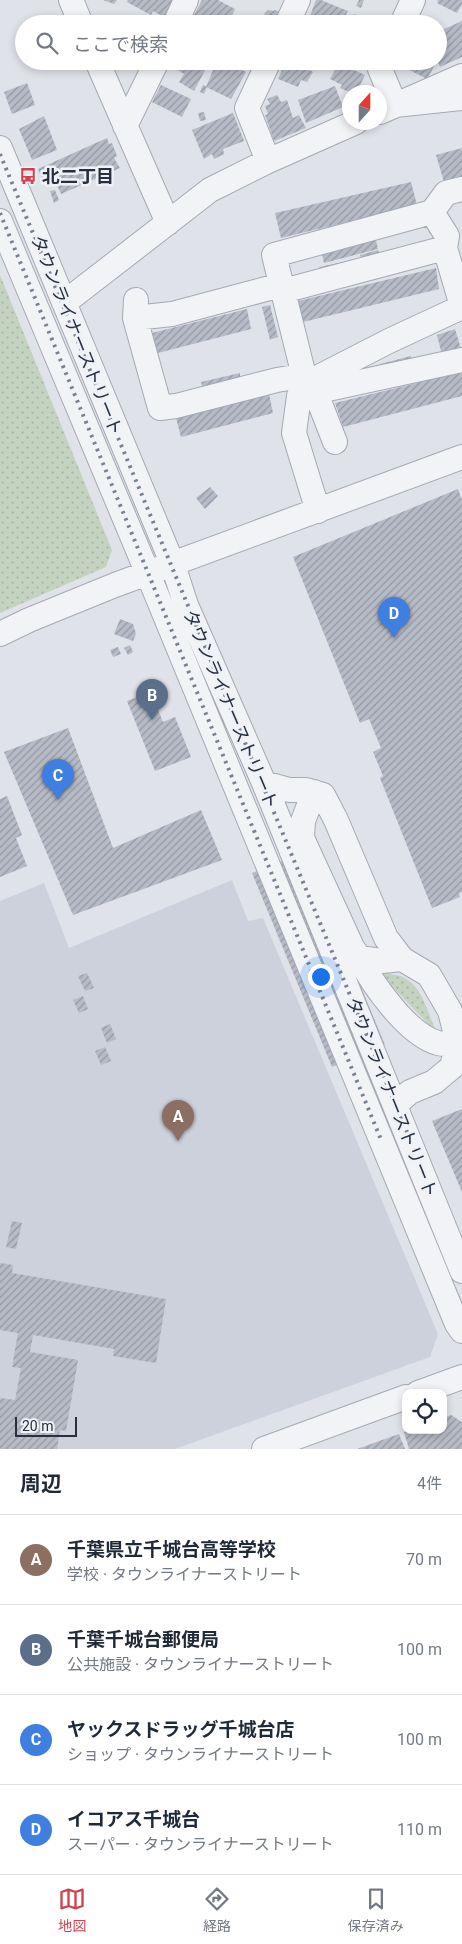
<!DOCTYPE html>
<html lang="ja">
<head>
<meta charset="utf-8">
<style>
	:root { --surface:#fff; --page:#f2f2f3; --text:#1f2937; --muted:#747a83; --line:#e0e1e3; --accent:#d23f4e }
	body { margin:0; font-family:Roboto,"Noto Sans JP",sans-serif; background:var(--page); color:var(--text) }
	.controls { position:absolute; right:15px; bottom:15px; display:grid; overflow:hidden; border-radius:10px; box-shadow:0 2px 8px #0003 }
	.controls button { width:45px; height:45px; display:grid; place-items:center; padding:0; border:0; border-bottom:1px solid var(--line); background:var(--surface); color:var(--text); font:25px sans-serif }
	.compass { position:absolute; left:342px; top:85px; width:45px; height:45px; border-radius:50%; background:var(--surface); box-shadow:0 2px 8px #0003; rotate:21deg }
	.scale { position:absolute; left:15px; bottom:12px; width:62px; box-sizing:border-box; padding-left:5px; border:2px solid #272f40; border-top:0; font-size:14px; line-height:18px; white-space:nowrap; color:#272f40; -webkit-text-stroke:4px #eef1f6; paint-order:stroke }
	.you { position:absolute; left:320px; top:976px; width:18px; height:18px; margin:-12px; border:4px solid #fff; border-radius:50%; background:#1a73e8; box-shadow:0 0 0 8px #1a73e833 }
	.badge { display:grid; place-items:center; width:32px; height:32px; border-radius:50%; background:var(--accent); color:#fff; font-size:16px; font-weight:700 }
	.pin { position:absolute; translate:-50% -41px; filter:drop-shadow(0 1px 2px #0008) }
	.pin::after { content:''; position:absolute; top:26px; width:18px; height:15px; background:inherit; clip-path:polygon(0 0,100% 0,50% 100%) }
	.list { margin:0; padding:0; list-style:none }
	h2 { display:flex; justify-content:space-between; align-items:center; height:65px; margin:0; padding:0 20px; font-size:21px }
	h2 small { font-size:16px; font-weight:400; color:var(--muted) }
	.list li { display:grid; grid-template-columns:32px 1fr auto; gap:15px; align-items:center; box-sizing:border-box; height:90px; padding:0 20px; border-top:1px solid var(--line) }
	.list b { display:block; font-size:19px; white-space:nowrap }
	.list p { margin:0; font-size:16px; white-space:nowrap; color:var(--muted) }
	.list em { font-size:16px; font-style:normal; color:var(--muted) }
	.icon { flex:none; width:28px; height:28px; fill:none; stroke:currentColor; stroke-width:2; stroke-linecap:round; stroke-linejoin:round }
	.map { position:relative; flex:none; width:462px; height:1449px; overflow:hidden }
	.search { position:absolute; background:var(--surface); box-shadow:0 2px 8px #0003; left:15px; right:15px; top:15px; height:55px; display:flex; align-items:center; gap:12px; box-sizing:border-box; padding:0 18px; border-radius:28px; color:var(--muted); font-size:19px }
	.sheet { height:425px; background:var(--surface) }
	nav { display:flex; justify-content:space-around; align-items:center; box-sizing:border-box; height:70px; border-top:1px solid var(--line); background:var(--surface); font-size:14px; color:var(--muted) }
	nav a { display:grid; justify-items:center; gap:2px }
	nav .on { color:var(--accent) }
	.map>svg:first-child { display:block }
</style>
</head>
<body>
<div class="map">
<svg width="462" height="1449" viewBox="0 0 462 1449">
	<defs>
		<pattern id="grass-dots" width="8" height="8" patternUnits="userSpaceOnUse" patternTransform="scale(1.25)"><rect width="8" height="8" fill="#c4d3c0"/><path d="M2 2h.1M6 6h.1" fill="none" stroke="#a8b5a6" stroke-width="1.8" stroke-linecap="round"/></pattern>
		<pattern id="building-hatch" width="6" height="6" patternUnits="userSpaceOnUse" patternTransform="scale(1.25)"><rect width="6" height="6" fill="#b6bbc6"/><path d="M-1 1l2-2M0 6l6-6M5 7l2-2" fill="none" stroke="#9498a2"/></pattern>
	</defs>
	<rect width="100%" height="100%" fill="#dfe2e9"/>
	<path fill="#cdd1db" d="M232,880L248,921L263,918L438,1334L430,1357L175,1449H0V901L44,883L69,948Z"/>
	<path fill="url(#grass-dots)" d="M0,275L112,550L106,567L0,613Z
		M377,971C384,973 393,974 400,976C422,983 428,1013 436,1032Z"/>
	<path fill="url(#building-hatch)" d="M103,0H117L114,4Z
		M128,0H173L166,18L153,11L151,15L127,2Z
		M202,0H218L235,9L228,24H202L192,19Z
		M316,0H321L348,11L341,24H318L319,21L310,16Z
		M359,0H364L361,8L356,6Z
		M438,0H462V4L457,13L437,3Z
		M268,10L273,11L275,10L283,13L278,20L275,21L264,14Z
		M354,14L380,24H351Z
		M238,15L261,24H235Z
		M462,21V57L440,67L438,62V32Z
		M170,61H210L194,91L179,82L184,74L168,64Z
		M217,61H223L246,72L231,99L206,87Z
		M316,61H328L326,67Z
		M333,61L365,75L357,92H349L340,88L342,85L330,79L335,70L331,68Z
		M400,61H434L436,63L427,79L398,64Z
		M299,64L313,72L307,82L301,80L298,87L278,79L284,65L297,70Z
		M27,83L35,105L12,114L4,92Z
		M161,85L191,99L182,117L152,102Z
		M203,85L207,87L204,94L200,92Z
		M335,86L343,107L306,123L298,100Z
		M277,95L281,102L287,100L293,118L299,115L306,128L274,141L265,115L268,114L265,106L270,104L267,99Z
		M204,112L206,120L200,121L198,113Z
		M233,113L244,141L223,149L224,154L214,159L212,154L204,159L192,130Z
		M44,116L57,150L32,160L19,129Z
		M107,138L109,144L112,143L117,156L114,158L120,168L61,194L54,179L44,183L38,169Z
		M462,148V177L444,182L436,155Z
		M411,182L417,205L281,238L275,213Z
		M55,190L59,200L54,203L50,191Z
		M376,240L378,249L324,263L322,254Z
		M378,250L381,258L362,262L360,255Z
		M348,261L349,267L321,274L319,267Z
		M436,268L439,289L303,322L298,301Z
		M270,305L278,337L270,340L262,307Z
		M247,309L251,329L158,353L152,333Z
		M455,329L461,349L442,355L437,335Z
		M411,356L413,362L383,370L380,364Z
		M462,372V396L343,427L335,403Z
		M240,373V378L203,389L201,382Z
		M269,394L273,413L181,437L176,418Z
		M210,487L218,496L205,509L196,498Z
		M458,489L462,500V892L459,893L460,897L432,908L380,778L383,776L373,752L381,748L369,719L360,723L293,557Z
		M120,619L133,624L136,634L133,641L114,634Z
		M130,645L133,652L128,655L124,648Z
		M118,647L121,654L113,657L110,650Z
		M151,692L163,722L175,717L191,757L155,771L127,701Z
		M68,728L113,848L201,810L222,860L73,915L4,752Z
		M7,796L22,835L16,838L27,866L0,877V799Z
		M305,852L385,1045L332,1067L252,873Z
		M87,973L94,988L85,991L78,976Z
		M83,996L88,1009L79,1013L73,1000Z
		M110,1024L116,1039L107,1043L101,1028Z
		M105,1047L111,1061L101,1065L95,1051Z
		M462,1109V1192L432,1121Z
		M12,1221L22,1223L16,1249L6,1247Z
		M0,1263L13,1265L12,1273L166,1299L156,1363L113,1356L114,1349L33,1335L30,1352L78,1360L66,1431L60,1430L57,1449H0V1398L15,1400L21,1368L12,1367L18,1333L0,1330Z
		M451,1415L462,1422V1449H409L404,1432L410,1430H443V1418Z
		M399,1434L405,1449H357Z"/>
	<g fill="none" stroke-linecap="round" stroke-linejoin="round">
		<g stroke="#a4a9b3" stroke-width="26">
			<path id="minor" d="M71,0L81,24
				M175,24L186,0
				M287,24L298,0
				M402,24L413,0
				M97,61L168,223
				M384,61L380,69L395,105L462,98
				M380,112L462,76
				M125,126L157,61
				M0,148L173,565L186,605L264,783L462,1271
				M268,161L247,108L269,61
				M432,212L447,236L445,248L462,306
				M0,221L148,574L457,1324L462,1331
				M283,291L445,248
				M136,300L135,318L160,408L176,406L277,380L295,377L309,382L319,401L335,442
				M64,303L210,190L268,161L356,122
				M135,318L172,314L281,285
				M305,380L274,255L432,212L446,193L462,189
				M314,392L462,360
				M318,511L294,433L299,396L309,382L389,341L462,307
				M0,634L29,620L115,585L462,457
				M264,783L289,790H306L323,795L336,820L386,938L402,959L429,975L450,1011L458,1043L452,1067L434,1082L410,1092L395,1105
				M314,792L303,821L302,838L352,947L359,958L382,961L402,959
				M359,958C373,985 408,1035 438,1043C444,1045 452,1044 458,1043
				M418,1393L462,1377
				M264,1449L406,1397"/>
		</g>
		<use href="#minor" stroke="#f2f3f7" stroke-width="24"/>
		<path stroke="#788193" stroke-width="4" stroke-dasharray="2.5 5" stroke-linecap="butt" d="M0,154L407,1132
			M0,213L382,1142"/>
	</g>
	<defs>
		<g id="bus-bare" transform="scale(1.35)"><path d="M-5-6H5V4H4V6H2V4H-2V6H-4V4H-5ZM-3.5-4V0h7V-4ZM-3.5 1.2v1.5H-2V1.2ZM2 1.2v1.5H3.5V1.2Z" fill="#d23f4e" stroke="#eef1f6" stroke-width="2.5" paint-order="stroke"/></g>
	</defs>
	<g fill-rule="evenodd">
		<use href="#bus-bare" x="28" y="176"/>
	</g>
	<g text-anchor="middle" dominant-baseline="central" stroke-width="5" stroke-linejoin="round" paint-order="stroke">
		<g font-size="18" font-weight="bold" fill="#272f40" stroke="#eef1f6" text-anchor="start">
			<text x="42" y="176">北二丁目</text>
		</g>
		<g font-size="18" fill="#272f40" stroke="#eef1f6">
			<text transform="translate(77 335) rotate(68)">タウンライナーストリート</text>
			<text transform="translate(231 709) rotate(67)">タウンライナーストリート</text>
			<text transform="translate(392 1097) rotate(68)">タウンライナーストリート</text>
		</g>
	</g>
</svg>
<div class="controls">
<button><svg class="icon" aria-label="locate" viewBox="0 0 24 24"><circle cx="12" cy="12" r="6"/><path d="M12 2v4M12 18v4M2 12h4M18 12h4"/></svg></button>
</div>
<svg class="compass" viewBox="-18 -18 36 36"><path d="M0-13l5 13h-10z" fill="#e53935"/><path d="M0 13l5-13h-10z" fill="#747a83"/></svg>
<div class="scale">20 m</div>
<div class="you"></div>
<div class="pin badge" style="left:178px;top:1141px;background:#8d6e63">A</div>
<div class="pin badge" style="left:152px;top:720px;background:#5c6f8a">B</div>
<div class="pin badge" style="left:58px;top:800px;background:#3f7fe0">C</div>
<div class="pin badge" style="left:394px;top:638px;background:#3f7fe0">D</div>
<div class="search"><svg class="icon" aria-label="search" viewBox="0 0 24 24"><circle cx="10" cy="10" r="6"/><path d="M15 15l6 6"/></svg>ここで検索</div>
</div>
<section class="sheet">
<h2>周辺<small>4件</small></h2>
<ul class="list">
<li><span class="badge" style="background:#8d6e63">A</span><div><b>千葉県立千城台高等学校</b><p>学校 · タウンライナーストリート</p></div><em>70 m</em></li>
<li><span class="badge" style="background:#5c6f8a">B</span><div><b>千葉千城台郵便局</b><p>公共施設 · タウンライナーストリート</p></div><em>100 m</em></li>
<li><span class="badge" style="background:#3f7fe0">C</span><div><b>ヤックスドラッグ千城台店</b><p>ショップ · タウンライナーストリート</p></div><em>100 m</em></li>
<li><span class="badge" style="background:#3f7fe0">D</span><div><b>イコアス千城台</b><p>スーパー · タウンライナーストリート</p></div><em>110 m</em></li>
</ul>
</section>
<nav>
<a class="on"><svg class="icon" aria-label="map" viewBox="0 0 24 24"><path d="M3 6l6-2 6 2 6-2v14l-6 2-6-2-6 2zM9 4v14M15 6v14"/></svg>地図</a>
<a><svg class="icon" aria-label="directions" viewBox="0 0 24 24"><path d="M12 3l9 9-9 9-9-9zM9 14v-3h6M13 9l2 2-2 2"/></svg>経路</a>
<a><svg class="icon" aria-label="saved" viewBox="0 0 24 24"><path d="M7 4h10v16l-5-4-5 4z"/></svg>保存済み</a>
</nav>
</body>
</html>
